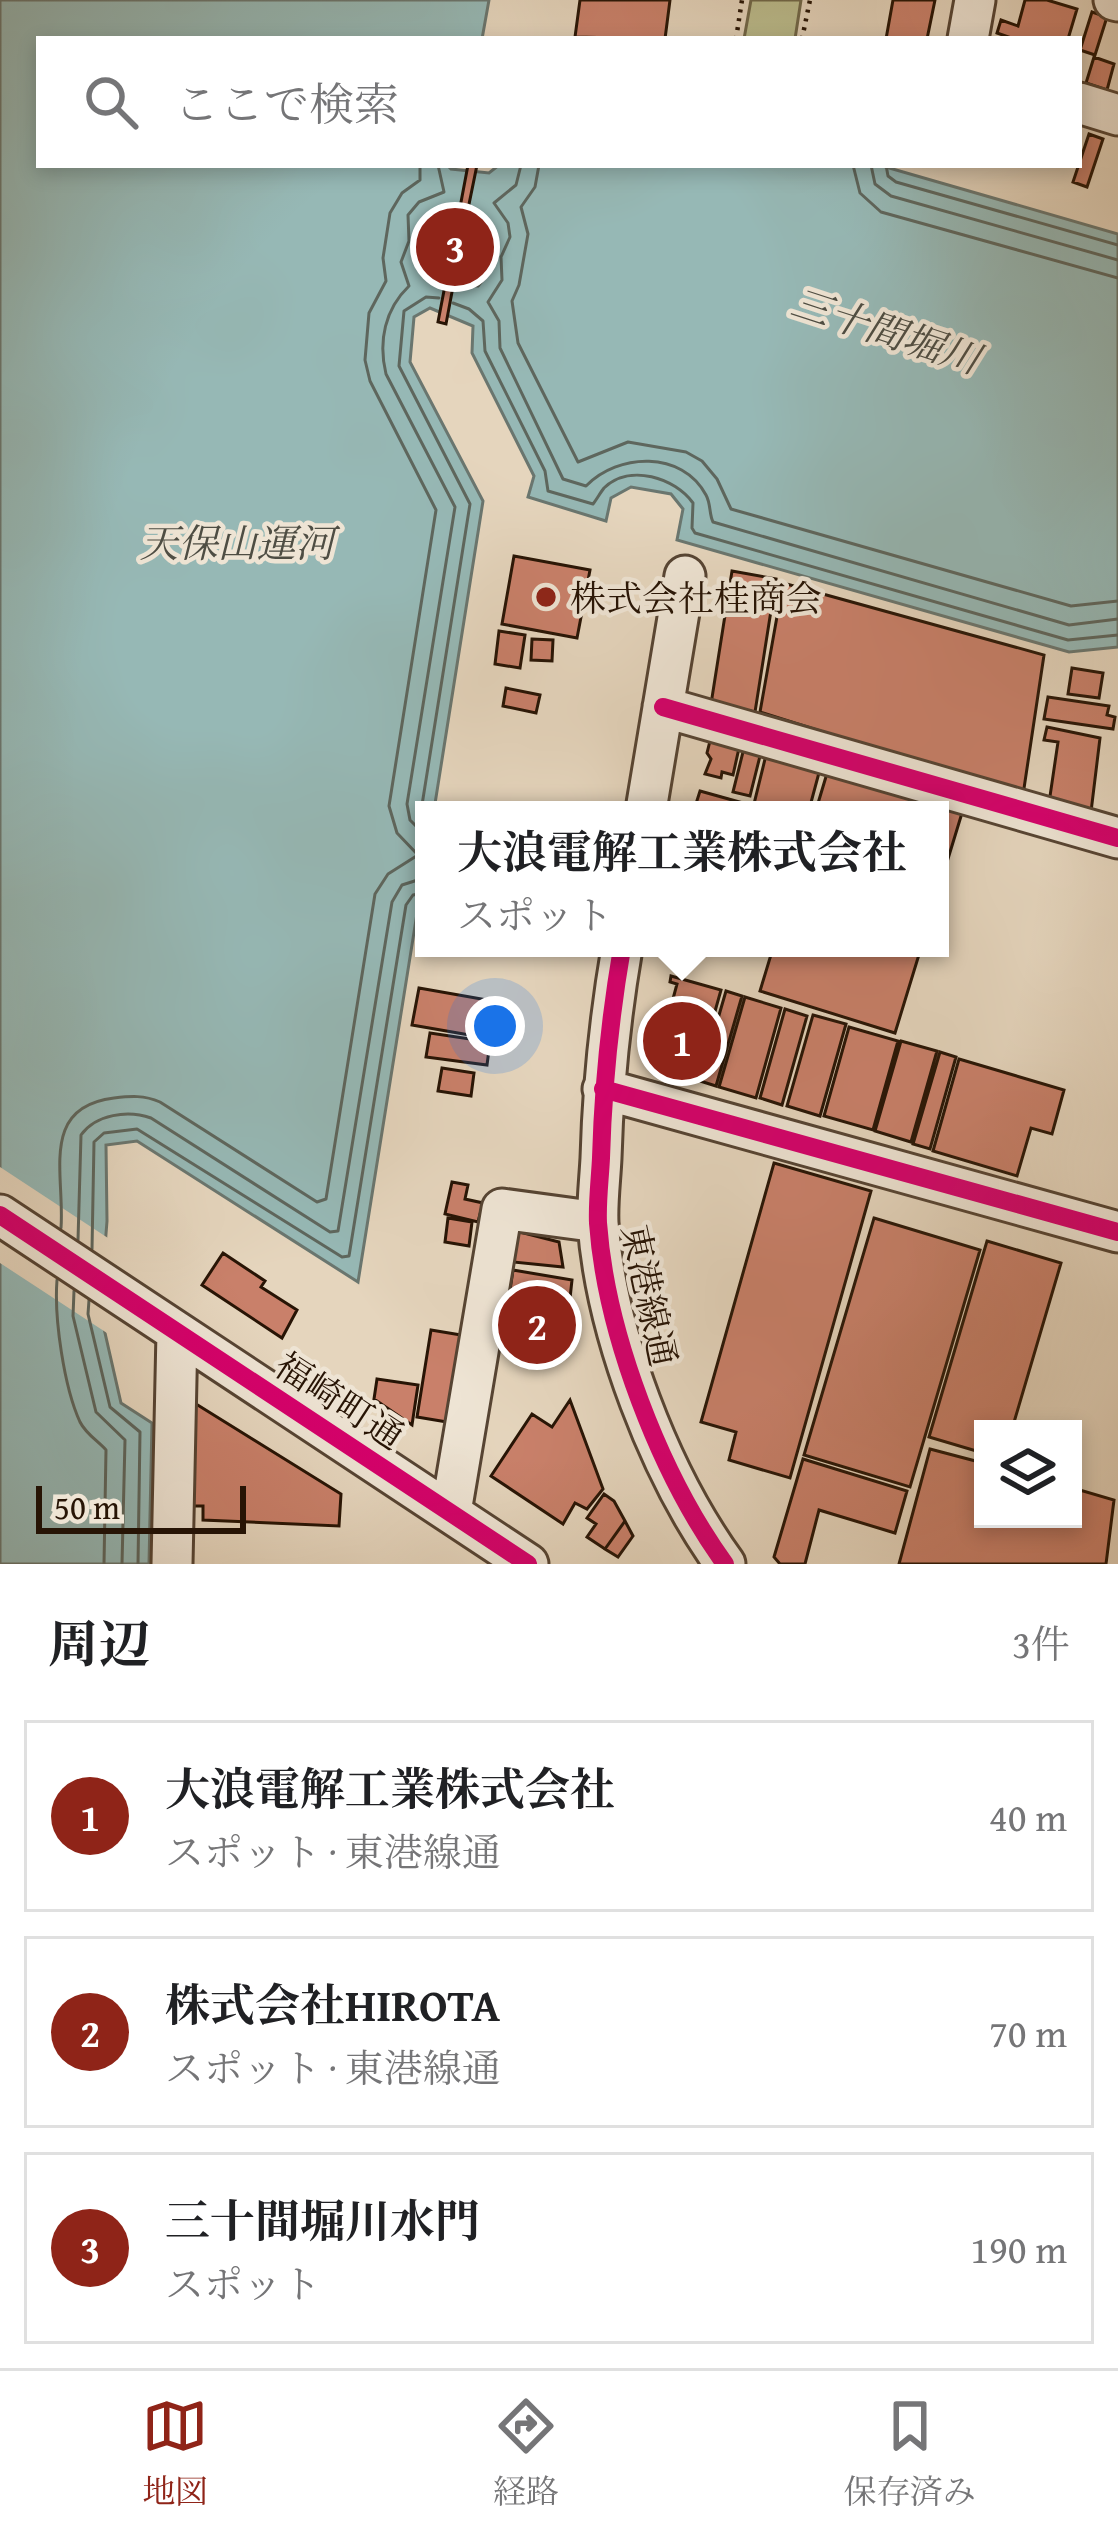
<!DOCTYPE html>
<html lang="ja">
<head>
<meta charset="utf-8">
<style>
	:root { --surface:#fff; --page:#f6f6f6; --text:#202124; --muted:#757577; --line:#e0e0e0; --accent:#8f2418 }
	body { margin:0; font-family:"Gentium Book Plus","Noto Serif JP",serif; background:var(--page); color:var(--text) }
	.controls { position:absolute; right:36px; bottom:36px; display:grid; overflow:hidden; border-radius:0px; box-shadow:0 6px 18px #0003 }
	.controls button { width:108px; height:108px; display:grid; place-items:center; padding:0; border:0; border-bottom:3px solid var(--line); background:var(--surface); color:var(--text); font:60px sans-serif }
	.scale { position:absolute; left:36px; bottom:30px; width:210px; box-sizing:border-box; padding-left:12px; border:6px solid #271405; border-top:0; font-size:33px; line-height:42px; white-space:nowrap; color:#271405; -webkit-text-stroke:9px #eee4d4; paint-order:stroke }
	.you { position:absolute; left:495px; top:1026px; width:42px; height:42px; margin:-30px; border:9px solid #fff; border-radius:50%; background:#1a73e8; box-shadow:0 0 0 18px #1a73e833 }
	.badge { display:grid; place-items:center; width:78px; height:78px; border-radius:50%; background:var(--accent); color:#fff; font-size:39px; font-weight:700 }
	.pin { position:absolute; translate:-50% -50%; border:6px solid #fff; box-shadow:0 3px 12px #0006 }
	.popup { position:absolute; left:415px; top:801px; width:534px; height:156px; box-sizing:border-box; display:grid; place-content:center; border-radius:0px; background:var(--surface); filter:drop-shadow(0 3px 9px #0005); font-size:39px; white-space:nowrap; color:var(--muted) }
	.popup b { font-size:45px; color:var(--text) }
	.popup::after { content:''; position:absolute; left:50%; top:100%; margin-left:-24px; border:24px solid transparent; border-top-color:var(--surface) }
	.list { margin:0; padding:0; list-style:none }
	h2 { display:flex; justify-content:space-between; align-items:center; height:156px; margin:0; padding:0 48px; font-size:51px }
	h2 small { font-size:39px; font-weight:400; color:var(--muted) }
	.list li { display:grid; grid-template-columns:78px 1fr auto; gap:36px; align-items:center; box-sizing:border-box; height:192px; margin:0 24px 24px; padding:0 24px; border:3px solid var(--line); border-radius:0px }
	.list b { display:block; font-size:45px; white-space:nowrap }
	.list p { margin:0; font-size:39px; white-space:nowrap; color:var(--muted) }
	.list em { font-size:39px; font-style:normal; color:var(--muted) }
	.icon { flex:none; width:66px; height:66px; fill:none; stroke:currentColor; stroke-width:2; stroke-linecap:round; stroke-linejoin:round }
	.map { position:relative; flex:none; width:1118px; height:1564px; overflow:hidden }
	.search { position:absolute; background:var(--surface); box-shadow:0 6px 18px #0003; left:36px; right:36px; top:36px; height:132px; display:flex; align-items:center; gap:30px; box-sizing:border-box; padding:0 42px; border-radius:0px; color:var(--muted); font-size:45px }
	.sheet { height:804px; background:var(--surface) }
	nav { display:flex; justify-content:space-around; align-items:center; box-sizing:border-box; height:168px; border-top:3px solid var(--line); background:var(--surface); font-size:33px; color:var(--muted) }
	nav a { display:grid; justify-items:center; gap:6px }
	nav .on { color:var(--accent) }
	.map>svg:first-child { display:block }
</style>
</head>
<body>
<div class="map">
<svg width="1118" height="1564" viewBox="0 0 1118 1564">
	<rect width="100%" height="100%" fill="#e5d5bd"/>
	<filter id="stains"><feTurbulence type="fractalNoise" baseFrequency=".00167" numOctaves="4"/><feColorMatrix values="0 0 0 0 .2 0 0 0 0 .09 0 0 0 0 .02 0 0 0 .5 -.17"/></filter>
	<radialGradient id="worn" r=".72"><stop offset=".6" stop-color="#630" stop-opacity="0"/><stop offset="1" stop-color="#630" stop-opacity=".3"/></radialGradient>
	<path fill="#bbbc8d" stroke="#716849" stroke-width="3" d="M751,0H801L795,39H744Z"/>
	<path fill="#96b8b5" stroke="#6a766f" stroke-width="3" d="M0,0H489L482,39H39V165H447L451,169L489,173L499,165H879L1118,234V647L1069,652L677,540L683,509L671,494L631,487L611,498L606,521L528,497L534,476L472,353L473,326L430,308L414,317L410,362L483,501L434,810H424V870L358,1282L137,1141L106,1145L107,1221L100,1311L121,1403L152,1423L149,1564H0Z"/>
	<path fill="#e5d5bd" d="M0,1167L111,1240L106,1311L110,1335L0,1263Z"/>
	<g fill="none" stroke-linecap="round" stroke-linejoin="round">
		<path stroke="#5e665d" stroke-width="3" d="M521,165L516,185L494,203L508,223L510,237L501,257L502,280L488,302L499,321L500,348L563,479L586,486C618,453 682,450 706,495C711,504 709,514 713,522L1069,625L1118,619
			M539,165L535,187L521,207L528,234L519,285L512,301L518,343L578,462L628,442L686,452L702,461L717,479L731,509L1071,606L1118,601
			M853,165L860,193L881,212L1118,278
			M871,165L875,184L891,196L1118,260
			M886,165L888,176L896,182L1118,245
			M443,281C428,278 413,275 417,256L428,244L421,224L434,211L456,214
			M457,284L478,286L488,274L481,254L493,242L494,230L487,221L470,216
			M453,303L469,309L483,321L485,351L545,471L548,491L593,504C597,499 600,493 604,488C630,463 675,478 693,503L692,528L695,533L1068,640L1118,635
			M424,814L422,805L470,504L399,366L404,311L426,297L439,298
			M424,834L410,820L407,804L455,507L386,374C378,341 385,309 409,286L401,262L409,241L408,215L419,202L444,192L438,165
			M61,1228C65,1175 39,1107 114,1098C131,1096 144,1095 160,1102L317,1202L326,1199L375,894L388,874L418,855L397,833L389,806L436,510L370,381L365,360L369,313L386,281L383,258L390,213L402,193L420,180V165
			M78,1240L81,1135C96,1114 128,1110 151,1118L330,1232L338,1231L392,902L402,885L424,878
			M92,1249L94,1142L104,1133L137,1129L342,1257L349,1256L406,905L413,895L424,893
			M57,1280C54,1318 64,1387 80,1422C86,1434 98,1441 106,1450L104,1564
			M74,1291L73,1316L96,1412L125,1440L122,1564
			M89,1300L88,1314L110,1407L140,1432L138,1564"/>
	</g>
	<path fill="#c9806a" stroke="#271405" stroke-width="3" d="M580,0H670L665,39L575,37Z
		M893,0H935L927,39H886Z
		M1025,0H1047L1077,9L1068,39H1014L997,33L1001,20L1018,26Z
		M1092,12L1107,17L1095,55L1080,50Z
		M1094,57L1114,64L1107,90L1086,83Z
		M1089,134L1103,139L1087,187L1073,182Z
		M468,165H477L466,219L474,221L463,278L455,276L446,324L438,322L447,275L436,273L447,216L458,218Z
		M514,556L590,570L577,638L502,624Z
		M732,571L776,579L755,712L711,704Z
		M783,583L1044,655L1023,795L760,712Z
		M499,631L525,635L520,668L495,664Z
		M532,639L553,640L552,661L531,660Z
		M1072,668L1103,673L1099,698L1068,694Z
		M506,688L540,695L536,713L503,706Z
		M1048,697L1109,706L1107,715L1115,717L1113,729L1044,719Z
		M1047,727L1100,738L1091,812L1049,803L1058,742L1044,740Z
		M710,741L739,748L733,775L722,772L721,778L705,774L711,759L707,753Z
		M744,748L761,752L750,796L733,792Z
		M766,755L820,769L809,810H778L754,804Z
		M828,770L962,813L940,885V810H816Z
		M700,791L768,810H694Z
		M773,948H921L895,1033L760,991Z
		M671,976L721,990L712,1022L670,1010L677,984L670,982Z
		M419,988L510,1004L504,1041L412,1025Z
		M726,991L742,996L716,1086L700,1081Z
		M745,997L781,1008L756,1098L719,1087Z
		M785,1009L807,1016L782,1105L760,1098Z
		M662,1011L712,1025L696,1080L663,1073L655,1056Z
		M813,1015L846,1024L820,1116L787,1106Z
		M849,1027L898,1041L873,1130L824,1116Z
		M430,1033L490,1042L487,1065L426,1057Z
		M901,1041L937,1051L911,1142L875,1131Z
		M940,1052L956,1057L930,1149L913,1144Z
		M959,1059L1064,1090L1052,1134L1031,1128L1017,1176L933,1151Z
		M442,1068L474,1073L471,1096L438,1091Z
		M774,1163L871,1191L790,1478L729,1460L736,1432L701,1422Z
		M452,1182L468,1185L465,1199L483,1203L478,1222L445,1214Z
		M448,1218L472,1222L469,1246L445,1242Z
		M874,1218L980,1250L910,1487L804,1455Z
		M516,1231L559,1242L563,1267L513,1262Z
		M987,1241L1061,1263L1012,1429H983V1453L929,1437Z
		M223,1253L265,1281L261,1287L297,1310L282,1338L202,1285Z
		M513,1270L572,1280L564,1353L502,1343Z
		M431,1330L467,1336L453,1423L417,1417Z
		M377,1379L418,1385L412,1425L374,1399Z
		M188,1399L341,1494L339,1526L203,1520V1506H189Z
		M570,1400L603,1489L587,1509L575,1503L563,1524L491,1476L532,1414L552,1427Z
		M930,1449L983,1463V1519H1073V1488L1114,1500L1106,1564H899Z
		M803,1459L907,1491L895,1533L819,1510L805,1564H780L774,1557Z
		M604,1494L614,1501L625,1521L605,1549L587,1537L596,1524L587,1518Z
		M625,1521L633,1536L618,1557L605,1549Z"/>
	<g fill="none" stroke-linecap="round" stroke-linejoin="round">
		<g stroke="#564433" stroke-width="45">
			<path id="minor" d="M1114,0L1118,1
				M968,39L975,0
				M1079,103L1118,115
				M663,707L1118,838
				M646,810L685,576
				M622,948C610,1018 603,1087 601,1158C600,1179 597,1202 598,1223C606,1334 660,1474 725,1564
				M603,1089L1118,1232
				M0,1215L528,1564
				M451,1512L502,1209L598,1222
				M172,1564L177,1332"/>
		</g>
		<path stroke="#271405" stroke-width="4.5" stroke-dasharray="3 6" stroke-linecap="butt" d="M736,39L742,0
			M802,39L810,0"/>
		<use href="#minor" stroke="#eee4d4" stroke-width="39"/>
		<g stroke="#eee4d4" stroke-width="26">
			<path id="cycleway" d="M663,707L1118,838
				M622,948C610,1018 603,1087 601,1158C600,1179 597,1202 598,1223C606,1334 660,1474 725,1564
				M603,1089L1118,1232
				M0,1215L528,1564"/>
		</g>
		<use href="#cycleway" stroke="#d6006c" stroke-width="18"/>
	</g>
	<circle fill="#8f2418" stroke="#eee4d4" stroke-width="4.5" cx="546" cy="597" r="12"/>
	<g text-anchor="middle" dominant-baseline="central" stroke-width="9" stroke-linejoin="round" paint-order="stroke">
		<g font-size="36" fill="#271405" stroke="#eee4d4" text-anchor="start">
			<text x="570" y="597">株式会社桂商会</text>
		</g>
		<g font-size="36" fill="#271405" stroke="#eee4d4">
			<text transform="translate(650 1295) rotate(78)">東港線通</text>
			<text transform="translate(340 1400) rotate(33)">福崎町通</text>
		</g>
		<g font-size="39" font-style="italic" fill="#4e4d43" stroke="#eee4d4">
			<text transform="translate(886 330) rotate(18)">三十間堀川</text>
			<text x="237" y="542">天保山運河</text>
		</g>
	</g>
	<rect width="100%" height="100%" filter="url(#stains)"/>
	<rect width="100%" height="100%" fill="url(#worn)"/>
</svg>
<div class="controls">
<button><svg class="icon" aria-label="layers" viewBox="0 0 24 24"><path d="M12 4l9 5-9 5-9-5zM3 14l9 5 9-5"/></svg></button>
</div>
<div class="scale">50 m</div>
<div class="you"></div>
<div class="pin badge" style="left:682px;top:1041px">1</div>
<div class="popup"><b>大浪電解工業株式会社</b>スポット</div>
<div class="pin badge" style="left:537px;top:1325px">2</div>
<div class="pin badge" style="left:455px;top:247px">3</div>
<div class="search"><svg class="icon" aria-label="search" viewBox="0 0 24 24"><circle cx="10" cy="10" r="6"/><path d="M15 15l6 6"/></svg>ここで検索</div>
</div>
<section class="sheet">
<h2>周辺<small>3件</small></h2>
<ul class="list">
<li><span class="badge">1</span><div><b>大浪電解工業株式会社</b><p>スポット · 東港線通</p></div><em>40 m</em></li>
<li><span class="badge">2</span><div><b>株式会社HIROTA</b><p>スポット · 東港線通</p></div><em>70 m</em></li>
<li><span class="badge">3</span><div><b>三十間堀川水門</b><p>スポット</p></div><em>190 m</em></li>
</ul>
</section>
<nav>
<a class="on"><svg class="icon" aria-label="map" viewBox="0 0 24 24"><path d="M3 6l6-2 6 2 6-2v14l-6 2-6-2-6 2zM9 4v14M15 6v14"/></svg>地図</a>
<a><svg class="icon" aria-label="directions" viewBox="0 0 24 24"><path d="M12 3l9 9-9 9-9-9zM9 14v-3h6M13 9l2 2-2 2"/></svg>経路</a>
<a><svg class="icon" aria-label="saved" viewBox="0 0 24 24"><path d="M7 4h10v16l-5-4-5 4z"/></svg>保存済み</a>
</nav>
</body>
</html>
